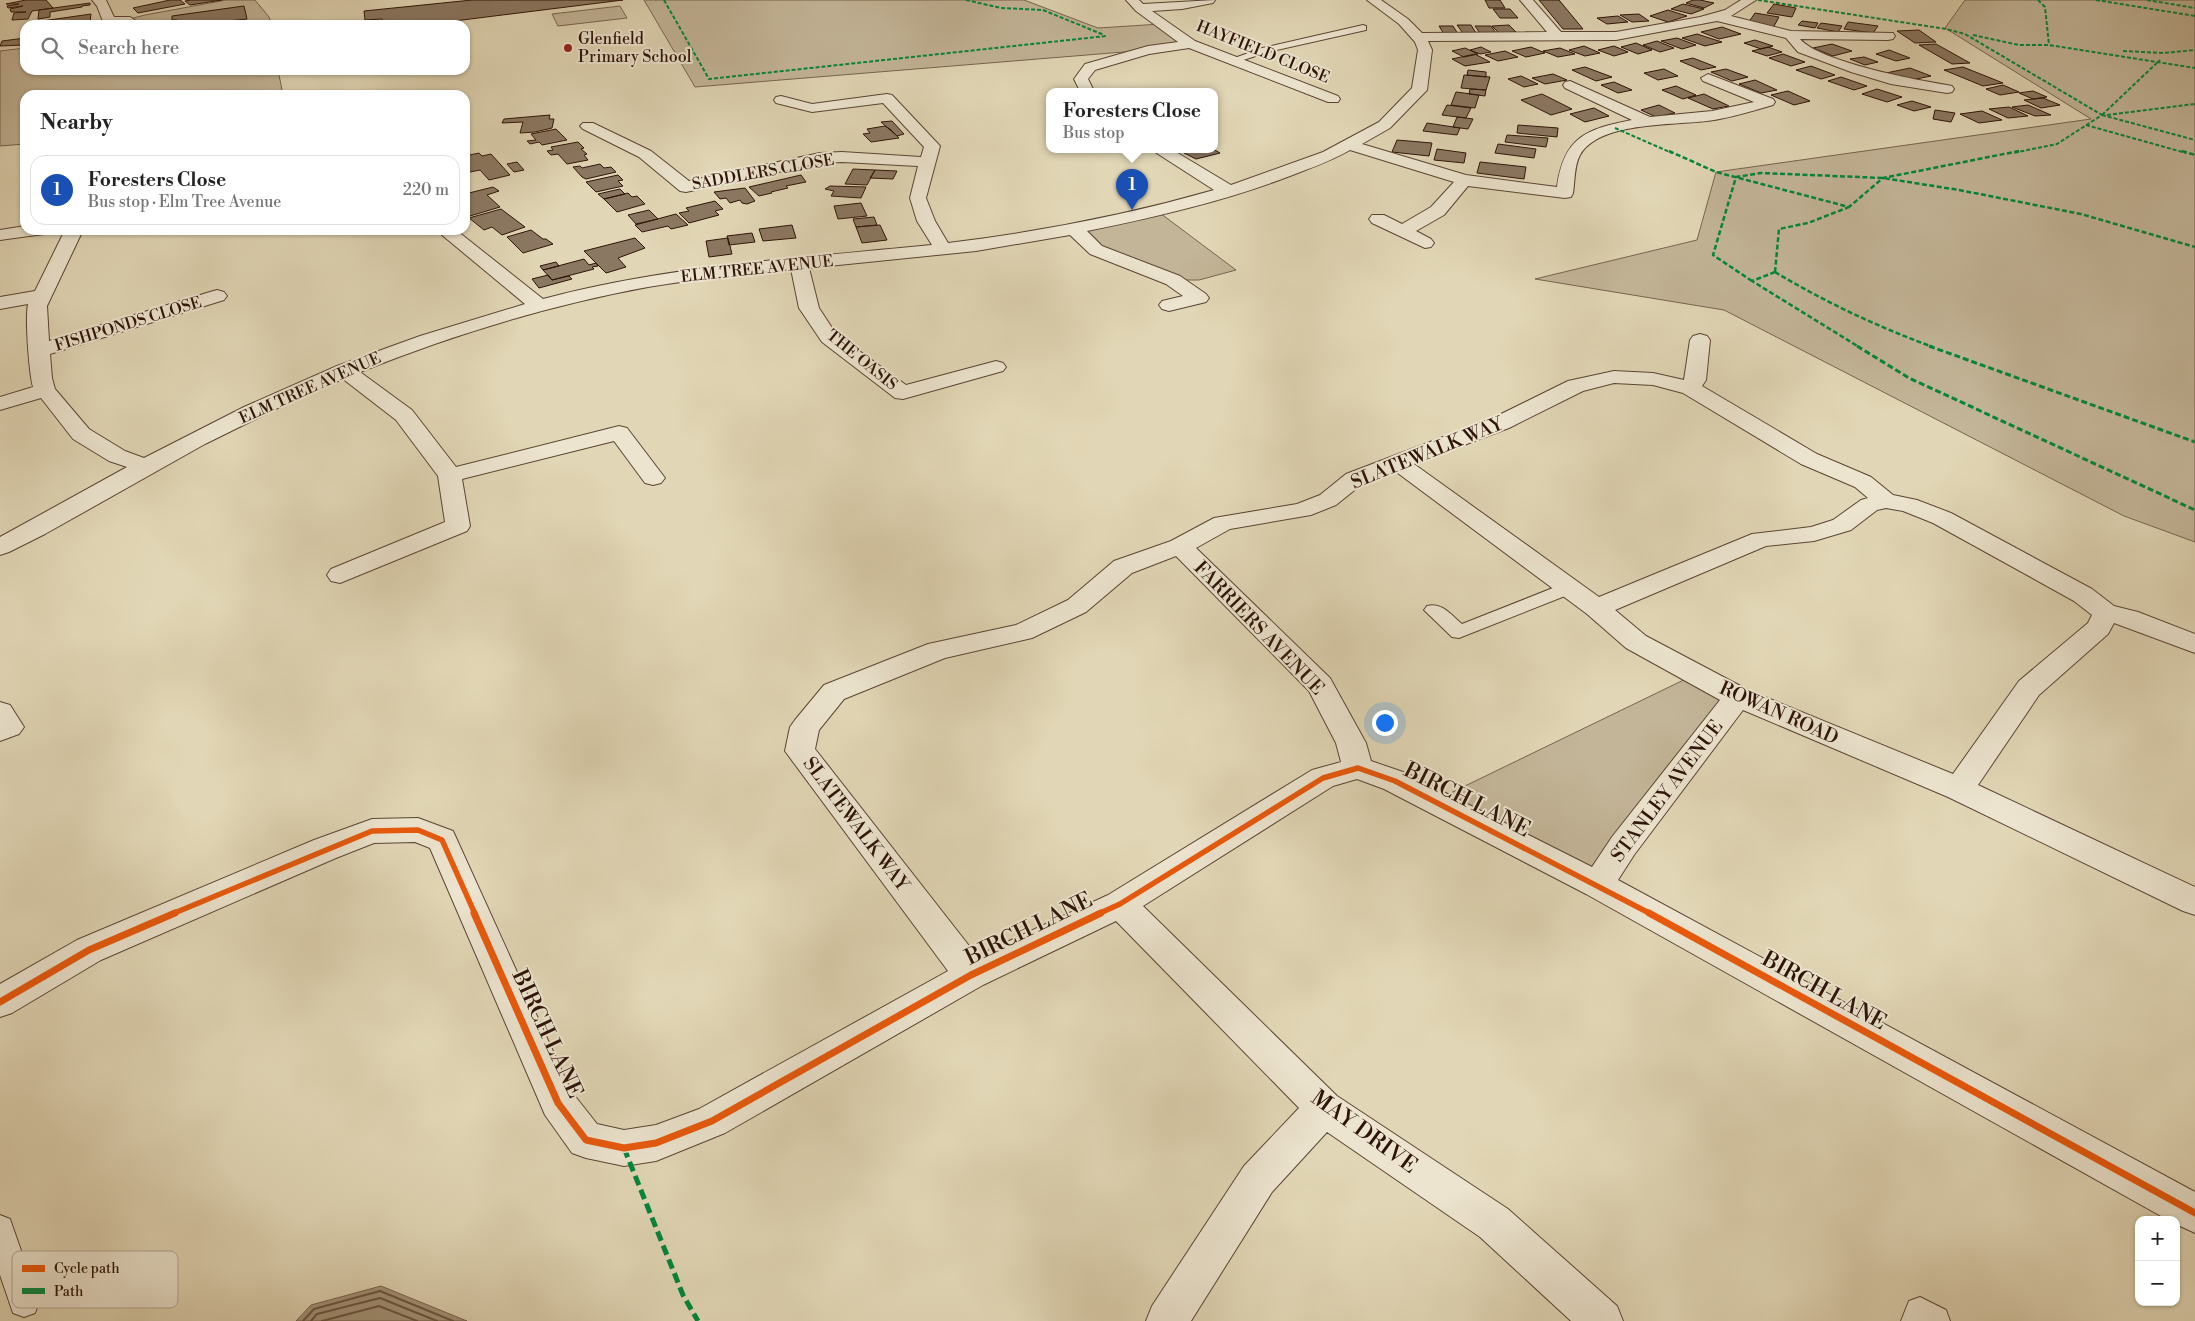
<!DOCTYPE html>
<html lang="en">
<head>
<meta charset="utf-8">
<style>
	:root { --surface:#fff; --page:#f6f6f6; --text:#222; --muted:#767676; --line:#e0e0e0; --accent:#ea580c }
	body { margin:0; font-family:"Libre Bodoni",serif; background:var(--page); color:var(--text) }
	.controls { position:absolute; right:15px; bottom:15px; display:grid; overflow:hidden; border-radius:10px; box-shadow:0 1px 4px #0004 }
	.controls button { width:45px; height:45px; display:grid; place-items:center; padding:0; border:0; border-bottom:1px solid var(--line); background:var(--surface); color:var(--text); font:25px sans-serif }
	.you { position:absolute; left:1384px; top:722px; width:18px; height:18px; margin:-12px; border:4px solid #fff; border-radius:50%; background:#1a73e8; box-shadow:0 0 0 8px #1a73e833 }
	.badge { display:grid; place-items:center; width:32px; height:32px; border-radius:50%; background:var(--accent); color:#fff; font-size:16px; font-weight:700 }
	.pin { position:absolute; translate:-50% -41px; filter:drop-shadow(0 1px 2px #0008) }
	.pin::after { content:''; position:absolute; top:26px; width:18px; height:15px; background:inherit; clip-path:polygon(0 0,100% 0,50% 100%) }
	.popup { position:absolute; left:1046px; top:88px; width:172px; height:65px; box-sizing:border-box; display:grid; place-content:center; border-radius:10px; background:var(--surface); filter:drop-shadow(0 1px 4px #0005); font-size:16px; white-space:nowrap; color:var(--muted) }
	.popup b { font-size:19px; color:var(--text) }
	.popup::after { content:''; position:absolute; left:50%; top:100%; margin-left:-10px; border:10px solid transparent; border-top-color:var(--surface) }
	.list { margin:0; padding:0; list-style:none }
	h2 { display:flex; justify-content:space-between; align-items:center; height:65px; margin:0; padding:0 20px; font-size:21px }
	h2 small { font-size:16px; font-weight:400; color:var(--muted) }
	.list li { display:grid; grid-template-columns:32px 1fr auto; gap:15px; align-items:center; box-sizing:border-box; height:70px; margin:0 10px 10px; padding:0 10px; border:1px solid var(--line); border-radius:15px }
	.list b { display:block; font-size:19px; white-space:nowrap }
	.list p { margin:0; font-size:16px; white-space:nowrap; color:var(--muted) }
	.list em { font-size:16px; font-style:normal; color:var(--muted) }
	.icon { flex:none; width:28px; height:28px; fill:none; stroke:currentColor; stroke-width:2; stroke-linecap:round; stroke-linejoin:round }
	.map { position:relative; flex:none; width:2195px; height:1321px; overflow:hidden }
	.search { position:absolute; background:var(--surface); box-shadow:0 1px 4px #0004; left:20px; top:20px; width:450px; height:55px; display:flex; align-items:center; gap:12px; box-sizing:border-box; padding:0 18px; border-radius:15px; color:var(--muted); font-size:19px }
	.panel { position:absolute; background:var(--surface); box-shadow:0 1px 4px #0004; left:20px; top:90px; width:450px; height:145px; border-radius:15px }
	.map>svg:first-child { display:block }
</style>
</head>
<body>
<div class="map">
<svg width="2195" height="1321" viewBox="0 0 2195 1321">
	<rect width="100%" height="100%" fill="#e1d6b5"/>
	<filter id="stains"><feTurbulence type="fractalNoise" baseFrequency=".004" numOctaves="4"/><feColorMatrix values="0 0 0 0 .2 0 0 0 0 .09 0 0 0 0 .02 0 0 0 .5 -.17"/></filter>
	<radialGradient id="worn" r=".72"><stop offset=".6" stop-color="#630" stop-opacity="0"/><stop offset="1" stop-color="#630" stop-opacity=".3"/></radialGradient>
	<path fill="#c3b598" stroke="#786450" d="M226,0H255L269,17L272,25H106L145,15Z
		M644,0H1024L1098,28L1161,24L1190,44L1148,50L695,87Z
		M1965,0H2195V542L2124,516L1724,310L1535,279L1697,240L1716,172L2091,119L1945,28Z
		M620,6L627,18L558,26L552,14Z
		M25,48V70H278L283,95H25V144L0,146V51Z
		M1156,210L1236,270L1199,280H1173L1093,248L1074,229Z
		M1696,674L1738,697L1598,885L1434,801Z"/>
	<path fill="#a4947a" stroke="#75604c" d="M381,1286L467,1321H296L311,1305Z"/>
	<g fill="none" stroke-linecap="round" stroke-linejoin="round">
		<path stroke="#695441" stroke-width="2" d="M303,1321L314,1309L380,1291L453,1321
			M311,1321L317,1314L380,1298L437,1321
			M322,1321L379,1306L417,1321"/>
	</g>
	<path fill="#8b7862" stroke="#2e1308" d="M26,0H46L53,8L32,11L28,19L12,20L14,13L26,12H11L10,9L23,6L8,8L7,6L19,4H6Z
		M170,0H180L185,4L138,13L133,8Z
		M191,0H222L190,5L185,1Z
		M472,0H623L422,25H385L382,19L365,20L364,11Z
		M1485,0H1500L1505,8H1489Z
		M1539,0H1559L1583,29H1563Z
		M1693,0H1700L1714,3L1704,8L1686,3Z
		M90,3V5L82,6V7L50,12V17L38,19L39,10Z
		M1683,4L1704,9L1691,14L1671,9Z
		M1774,4L1796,8L1792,17L1767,13Z
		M244,6L247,19L190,25L187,21L177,23V20H172V16Z
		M1493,9H1510L1518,18H1500Z
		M1668,10L1687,16L1668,22L1650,16Z
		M1755,13L1779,17L1773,28L1748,23Z
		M91,14L90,22L66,25V22L41,25L42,21Z
		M1639,14L1649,21L1632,22L1620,15Z
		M1618,16L1628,22L1607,24L1597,18Z
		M1802,21L1818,23L1815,28L1798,25Z
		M1848,22L1878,26L1873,33L1844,29Z
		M1821,23L1842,26L1838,32L1817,28Z
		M1457,25H1471L1476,33H1463Z
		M1509,25L1516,32L1499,33L1492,26Z
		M1439,26H1453L1458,34H1444Z
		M1475,26H1491L1496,33H1480Z
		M1722,27L1741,34L1719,39L1701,32Z
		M1919,30L1936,42L1915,43L1897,31Z
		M1697,34L1722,42L1705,46L1682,38Z
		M25,38V45L0,46L2,41Z
		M1677,38L1696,45L1682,49L1661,41Z
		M1755,40L1773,46L1761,49L1744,43Z
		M1657,41L1674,48L1660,52L1643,45Z
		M1636,43L1652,50L1638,54L1621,47Z
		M1832,44L1852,51L1833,56L1813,48Z
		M1936,44L1970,63L1952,64L1919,45Z
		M1584,46L1600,53L1585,56L1569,50Z
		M1614,46L1628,52L1614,56L1598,50Z
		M1481,47L1491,52L1480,54L1470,50Z
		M1531,47L1545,53L1526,57L1512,51Z
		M1768,47L1782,52L1767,56L1752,51Z
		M1465,48L1478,54L1464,57L1452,51Z
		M1560,48L1575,54L1558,57L1543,51Z
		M1889,50L1910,58L1896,61L1876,54Z
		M1505,51L1518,57L1498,61L1485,55Z
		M1475,54L1490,62L1465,66L1452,59Z
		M1783,54L1805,62L1791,66L1769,58Z
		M1864,57L1878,62L1865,65L1850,59Z
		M1693,58L1716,67L1701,70L1680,61Z
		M1811,66L1835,75L1821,79L1796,70Z
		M1585,67L1612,77L1596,81L1572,70Z
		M1963,67L2003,83L1983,86L1944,70Z
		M1910,68L1931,76L1906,81L1886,73Z
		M1664,69L1678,76L1658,80L1644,73Z
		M1726,69L1748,77L1732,81L1711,72Z
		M1468,70L1486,72V77L1467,75Z
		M1553,74L1567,80L1545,84L1532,78Z
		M1464,75L1490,77L1486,90L1461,88Z
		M1521,76L1538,84L1524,87L1508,79Z
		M1841,77L1867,86L1854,90L1828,81Z
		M1755,80L1777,90L1761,93L1739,84Z
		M1614,82L1632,90L1618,93L1601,85Z
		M2003,85L2019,92L2000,95L1986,89Z
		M1676,86L1696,95L1683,99L1662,90Z
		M1470,89L1486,90L1485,96L1469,94Z
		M1877,89L1902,97L1887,102L1862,94Z
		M1788,91L1810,101L1794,105L1771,95Z
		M2033,91L2047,97L2033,99L2019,93Z
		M1456,92L1479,95L1475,108L1451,105Z
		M1542,94L1572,109L1551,115L1521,100Z
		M1704,94L1729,106L1713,109L1688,98Z
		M2043,98L2060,105L2041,108L2024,100Z
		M1912,101L1931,107L1914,111L1897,105Z
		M1447,105L1471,108L1466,118L1442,115Z
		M1659,105L1675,113L1656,117L1641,110Z
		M2028,105L2051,115L2035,116L2012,107Z
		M2009,107L2028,116L2008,118L1989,109Z
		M1594,108L1609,116L1585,122L1570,114Z
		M1935,110L1955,113L1951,122L1933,119Z
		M1982,111L2002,120L1979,123L1960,114Z
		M550,115L549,119H554L552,128L535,132L520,133L523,122L502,123L504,119Z
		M1457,117L1466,118L1473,119L1468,129L1453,127Z
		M892,121L904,134L897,136L881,122Z
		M1427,123L1460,128L1457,135L1423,131Z
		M1518,125L1558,128L1557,137L1517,133Z
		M885,126L890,129L899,138L871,142L863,134L870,133L867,129Z
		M556,129L567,140L542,145L539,142L530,144L527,141L536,140L531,134Z
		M1507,135L1548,138L1546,147L1505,142Z
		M1397,140L1432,143L1429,156L1392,152Z
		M578,142L584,148L581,149L587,154L584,155L588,160L567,164L558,154L551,155L547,151L553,150L551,147Z
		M1498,144L1536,149L1534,158L1495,153Z
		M1200,149H1213L1220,153L1196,159L1184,153Z
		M1437,149L1466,153L1464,163L1434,160Z
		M479,153L482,156L491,154L510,175L489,180L480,170L465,173V156Z
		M517,162L524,170L514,172L507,164Z
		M1480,162L1526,167L1524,179L1477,173Z
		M600,164L604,168L611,167L616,172L586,179L582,177L573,167L580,166L582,168Z
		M853,169L875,170L867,185L845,184Z
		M875,170L897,171L893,179L870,178Z
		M618,175L623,180L618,181L623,186L596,192L586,182Z
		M801,175L806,182L786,186L788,188L771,192L772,193L759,196L749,187Z
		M830,186L866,187L861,198L831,196L834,191L825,189Z
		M493,187L499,191L487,195L500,207L470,216L465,212V194Z
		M745,188L755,201L747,204L742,203L740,200L730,203L726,198L720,199L714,192Z
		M620,189L625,194L604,199L598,194Z
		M628,193L632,197L637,196L645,204L617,212L604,199Z
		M715,201L723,209L715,211L719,215L689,223L679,213L689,211L686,208Z
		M861,203L867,216L838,219L834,206Z
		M501,209L525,227L502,235L492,227L484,230L469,218Z
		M649,210L658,219L636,224L628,215Z
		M676,214L688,225L671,229L668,226L642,232L635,225Z
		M874,217L877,225L856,227L853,219Z
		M792,225L796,238L763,241L759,229Z
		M880,225L887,240L862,243L856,227Z
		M531,230L543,239H546L553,244L523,253L507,237Z
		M752,233L755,242L729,245L727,236Z
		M635,238L645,248L618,258L626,267L606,273L584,251Z
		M728,238L732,254L709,257L706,241Z
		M584,259L589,265L596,263L598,266L592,267L594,269L552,280L543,270Z
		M556,262L559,266L543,270L540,266Z
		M548,275L552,280L569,276L572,279L539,288L532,279Z"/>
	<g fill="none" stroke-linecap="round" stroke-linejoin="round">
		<g stroke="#5b4433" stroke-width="2">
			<path id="service" d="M1363,25L1366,26V30L1268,52L1234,63L1229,60L1262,48Z
				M1568,582L1575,584L1577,588L1575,592L1459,638L1452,637L1424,610L1427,606C1442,602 1451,615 1462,624Z
				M0,1215L10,1219L39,1302L35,1313L24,1317L13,1313L0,1275Z
				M1920,1297L1946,1310L1950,1321H1901L1909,1301Z"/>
		</g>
		<g stroke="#5b4433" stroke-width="2">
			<path id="minor" d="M92,0H106L114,17H130L136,21L130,25L104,24L97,6Z
				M1126,0H1139L1143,4L1215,0L1213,3L1182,9L1152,11L1195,41L1338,96L1340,99L1338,102H1328L1189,48L1149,54L1095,70L1088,79L1094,91H1080L1074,79L1085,64L1148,46L1178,42L1136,11Z
				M1367,0H1381L1408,19L1422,33L1547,32L1520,0H1533L1561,32H1616L1700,17L1725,10L1741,0H1756L1731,16L1791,31L1893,33L1895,36L1893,39L1888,40L1800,39C1820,62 1916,80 1947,85L1952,86L1954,89L1952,92L1947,93L1891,84L1851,72L1798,52L1786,38L1717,21L1616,40L1428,41L1432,50L1427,90L1390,128L1362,144L1466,175L1557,187C1564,137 1586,129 1632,120L1565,88L1563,85L1565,82L1570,81L1650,117L1712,111L1754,102L1703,81L1701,78L1708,74L1773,99L1775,102L1773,105L1766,107C1749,112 1732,117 1714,120C1679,126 1600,120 1580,155C1574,166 1575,181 1573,193L1571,197L1565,198L1468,186L1444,215L1416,231L1431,239L1434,243L1431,247L1425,248L1372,223L1369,219L1372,215H1384L1402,224L1431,207L1454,182L1350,150C1331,161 1311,168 1290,176C1225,201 1156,217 1087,231L1102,246L1180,276L1206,294L1209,298L1206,302L1169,311L1162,309L1159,305L1162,301L1183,296L1166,284L1090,254L1070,235L976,251L809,268L819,308L836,334L906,385L996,361L1003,363L1006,367L1003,371L903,399L895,398L822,342L799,308L791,269C743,274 695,279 648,287C550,305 452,335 360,372L412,410L456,467L619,426L627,428L665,478L661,483L653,485L645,483L614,441L462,479L470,526L467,531L340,583L331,581L327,575L331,569L445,522L438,476L396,420L343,379L294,400L205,444L45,534L9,552L0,555V537L127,467L109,461L73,439L41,398L0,410V397L33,387C29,372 25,319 28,304L0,309V297L35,291L65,230H83L47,306L49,341L210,292L217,290L224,292L227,296L224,300L50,354L52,378L55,389L89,429L125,451L144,458L244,407L337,366L420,336L525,304L436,230H456L543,299C670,265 801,258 932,245L917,221L910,198L918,166L842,162L820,163L686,192L680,191L639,157L583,129L580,126L583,123H593L651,151L689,181L820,153L842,152L921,157L924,147L883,103L812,112L776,103L774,100L776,97L781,96L812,104L887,94L892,95L940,146L926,198L935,221L948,243C1038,232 1127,215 1214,190L1155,152L1153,149H1171L1231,185L1323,152L1379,122L1412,88L1418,50L1415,42L1399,24Z
				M25,226V230H47L44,234L0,240V230Z
				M1700,334L1707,336L1710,340L1706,380L1702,386L1817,454L1871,477L1893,495L1917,500L1951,513L2092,589L2114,606L2138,612L2195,634V653L2114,623L2108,634L2039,695L1978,785L2195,887V915L2183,911L1948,797L1743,710L1634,855L1618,880L2195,1192V1233L2176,1224V1220H2168L1586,894L1384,789L1357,779L1333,786L1143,906L1337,1096L1508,1209L1617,1306L1623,1321H1571L1480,1237L1327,1132L1272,1192L1191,1321H1146L1152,1306L1244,1166L1299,1108L1116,921L983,985L725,1133L656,1161L624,1166L586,1158L572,1153L545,1115L430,848L415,842L374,843L336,858L101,960L12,1013L0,1017V984L77,940L314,840L361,823L372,819L418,818L453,831L571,1091L597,1124L624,1130L656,1125L699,1109L948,971L785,751L790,727L795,720L824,685L928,644L1016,625L1068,600L1114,561L1171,541L1214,518L1297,504L1320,495L1346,474L1493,418L1568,381L1614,371L1653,373L1684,380L1690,340L1693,336ZM1614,383L1653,385L1683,393L1801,464L1855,487L1868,498L1861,500L1833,520L1811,527L1752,534L1599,597L1414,464L1509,428L1583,391ZM1395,471L1587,614L1626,648L1720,700L1612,837L1592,867L1406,773L1371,761L1366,743L1330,678L1196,548L1230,529L1311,515L1336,505L1362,484ZM1886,508L1903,511L1933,523L2074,601L2092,615L2088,623L2019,681L1953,774L1748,690L1646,636L1615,610L1766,546L1814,541L1851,530L1877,510ZM1176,556L1309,691L1336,743L1341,762L1312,770L1108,895L977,956L815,749L819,730L844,699L945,658L1032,638L1086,612L1132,573Z
				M0,702L10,705L24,727L19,734L0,741Z"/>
		</g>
		<use href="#service" fill="#ece4cf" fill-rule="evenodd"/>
		<use href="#minor" fill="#ece4cf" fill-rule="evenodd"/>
		<path stroke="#00873e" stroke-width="2" stroke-dasharray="4 2" stroke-linecap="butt" d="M664,0L709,79L1106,36
			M966,0L1001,8L1043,10L1104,35
			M1758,0L1946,29L1965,34L2102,115L2057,144L2013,153
			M2038,0L2045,7L2049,45
			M2096,0L2195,16
			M2147,0L2195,8
			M1973,35L2019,45H2049L2195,68
			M2123,51L2163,53L2195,50
			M2102,115L2195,140
			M2102,115L2160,60
			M2107,115L2195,104
			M2086,125L2186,153
			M1615,128L1672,153"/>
		<path stroke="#00873e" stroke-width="2.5" stroke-dasharray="5 2.5" stroke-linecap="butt" d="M1669,151L1716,172L1849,207L1883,178L2019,151
			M2182,151L2195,155
			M1775,272L1752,281L1859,347
			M1775,272C1825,302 1878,327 1933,347
			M1775,272L1779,229L1808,223L1849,207
			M1752,281L1713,255L1736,177L1761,173L1883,178L1959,190L2081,214L2195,247"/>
		<path stroke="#00873e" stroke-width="3" stroke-dasharray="6 3" stroke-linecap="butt" d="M1857,346L1909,378L2195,510
			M1929,346L2195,442"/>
		<path stroke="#00873e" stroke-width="5" stroke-dasharray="10 5" stroke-linecap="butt" d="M624,1148L683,1295L698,1321"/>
		<g stroke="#ece4cf" stroke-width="9">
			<path id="cycleway-far1" d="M172,914L372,831L418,830L442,840L475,914
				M1098,914L1120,904L1323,778L1358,768L1395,781L1651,914"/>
		</g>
		<g stroke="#ece4cf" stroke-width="10">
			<path id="cycleway" d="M474,913L558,1103L586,1140L624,1148L656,1143L712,1121L971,975L1101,913
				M1649,913L2195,1213
				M0,1002L89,950L175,913"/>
		</g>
		<use href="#cycleway-far1" stroke="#e8590c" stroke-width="5.5"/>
		<use href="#cycleway" stroke="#e8590c" stroke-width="7"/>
	</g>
	<circle fill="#8f2418" stroke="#ece4cf" stroke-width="2" cx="568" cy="48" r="5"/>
	<g text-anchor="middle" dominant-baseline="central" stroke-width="4" stroke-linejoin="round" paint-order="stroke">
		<g font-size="16" fill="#2e1308" stroke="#ece4cf" text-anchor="start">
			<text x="578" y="39">Glenfield<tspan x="578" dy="18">Primary School</tspan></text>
		</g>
		<g font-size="16" fill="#2e1308" stroke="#ece4cf">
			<text transform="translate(1263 52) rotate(22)">HAYFIELD CLOSE</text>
			<text transform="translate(763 172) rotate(-10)">SADDLERS CLOSE</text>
			<text transform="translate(757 269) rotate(-6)">ELM TREE AVENUE</text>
			<text transform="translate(128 324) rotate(-17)">FISHPONDS CLOSE</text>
			<text transform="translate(862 360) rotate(39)">THE OASIS</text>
			<text transform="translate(310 388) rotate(-24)">ELM TREE AVENUE</text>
		</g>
		<g font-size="19" fill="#2e1308" stroke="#ece4cf">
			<text transform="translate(1427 453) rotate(-22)">SLATEWALK WAY</text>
			<text transform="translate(1259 628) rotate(46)">FARRIERS AVENUE</text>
			<text transform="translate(1779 713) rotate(24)">ROWAN ROAD</text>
			<text transform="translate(1667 791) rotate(-53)">STANLEY AVENUE</text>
			<text transform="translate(856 824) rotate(53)">SLATEWALK WAY</text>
		</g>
		<g font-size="22" fill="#2e1308" stroke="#ece4cf">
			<text transform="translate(1467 800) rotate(27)">BIRCH LANE</text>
			<text transform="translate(1029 929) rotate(-26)">BIRCH LANE</text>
			<text transform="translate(1824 991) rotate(29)">BIRCH LANE</text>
			<text transform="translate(547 1034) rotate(65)">BIRCH LANE</text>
			<text transform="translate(1364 1132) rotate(36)">MAY DRIVE</text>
		</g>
	</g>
	<rect x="12" y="1251" width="166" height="57" rx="8" fill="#ece4cf" stroke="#b3a593" stroke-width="1"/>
	<rect x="22" y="1265" width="23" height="7" fill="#e8590c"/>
	<rect x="22" y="1288" width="23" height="6" fill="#00873e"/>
	<g font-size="14" fill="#2e1308">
		<text x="54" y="1273">Cycle path</text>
		<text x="54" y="1296">Path</text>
	</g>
	<rect width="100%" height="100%" filter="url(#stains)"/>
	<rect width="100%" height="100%" fill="url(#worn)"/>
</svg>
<div class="controls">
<button>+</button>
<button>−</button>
</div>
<div class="you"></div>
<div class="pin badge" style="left:1132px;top:210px;background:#1a4fb4">1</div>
<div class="popup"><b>Foresters Close</b>Bus stop</div>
<div class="search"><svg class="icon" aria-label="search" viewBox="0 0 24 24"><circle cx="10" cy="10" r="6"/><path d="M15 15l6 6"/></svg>Search here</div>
<section class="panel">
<h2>Nearby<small></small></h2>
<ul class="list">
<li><span class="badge" style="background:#1a4fb4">1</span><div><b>Foresters Close</b><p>Bus stop · Elm Tree Avenue</p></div><em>220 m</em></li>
</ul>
</section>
</div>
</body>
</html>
